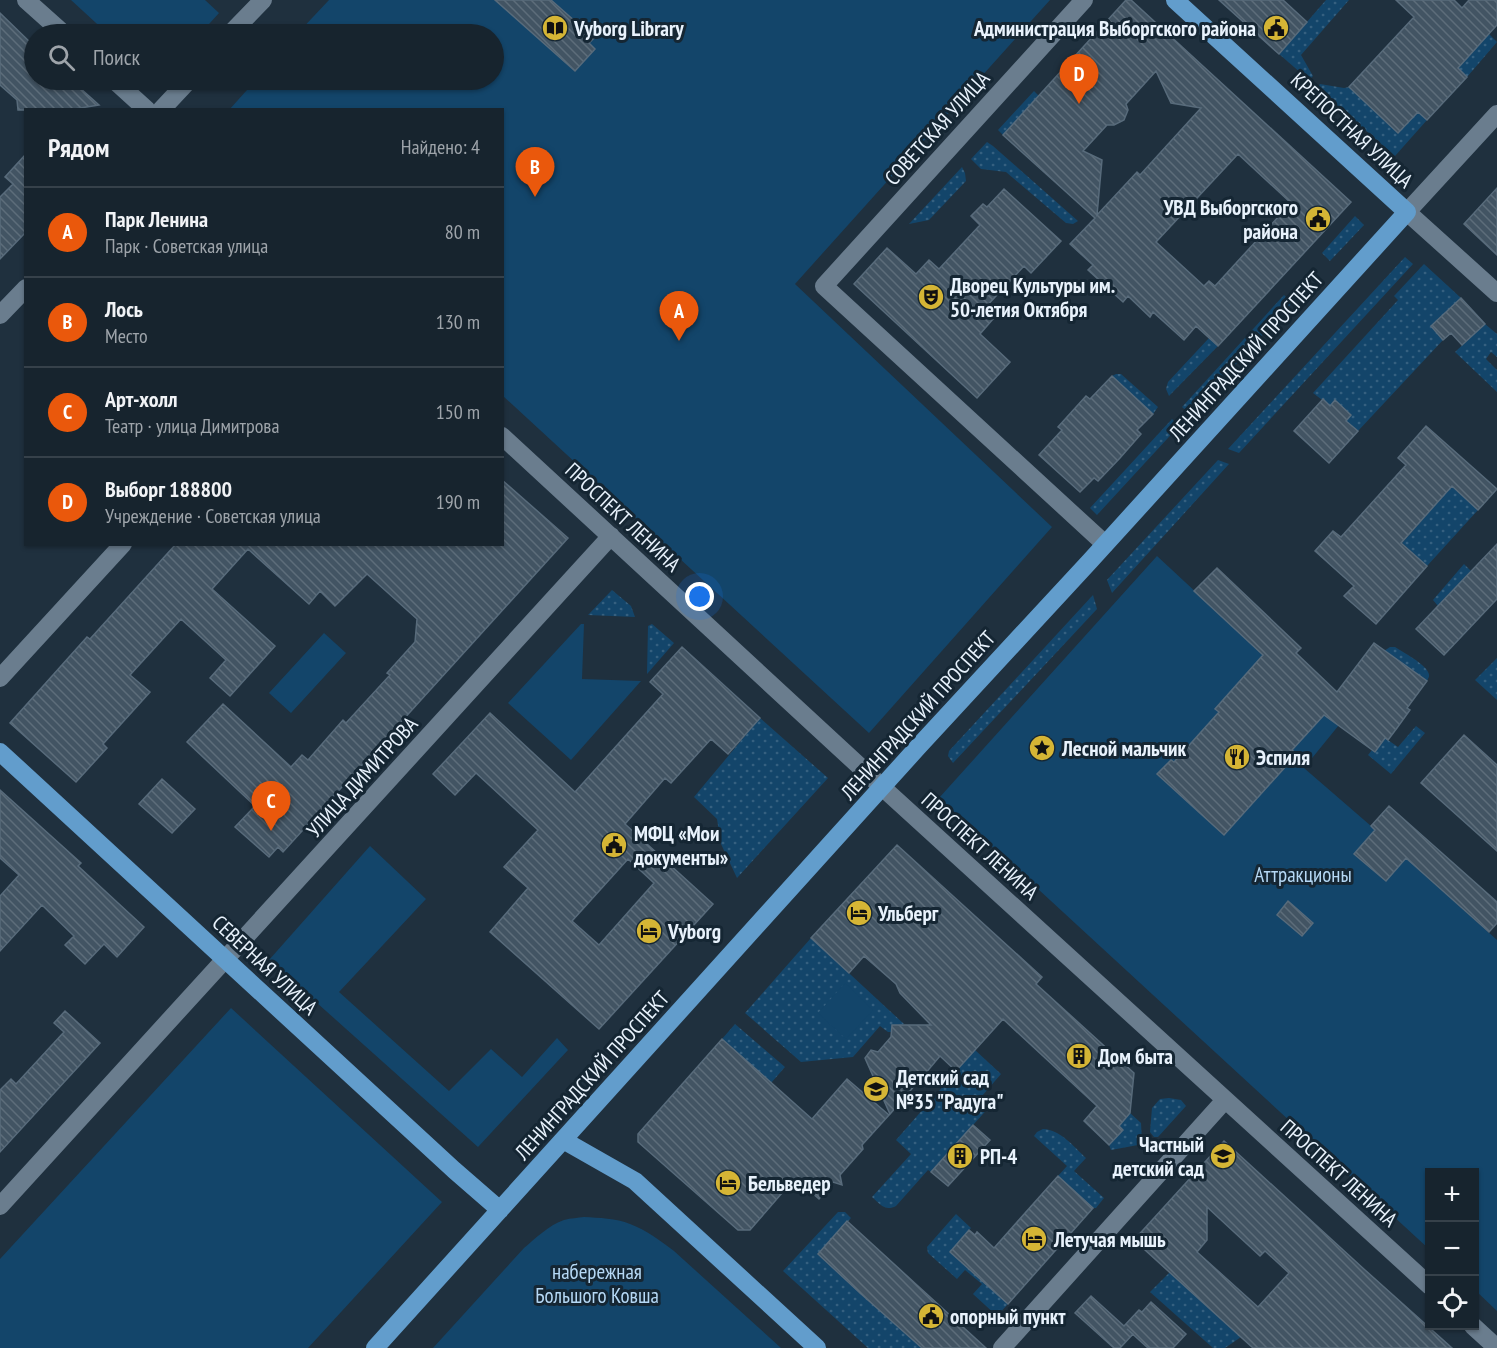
<!DOCTYPE html>
<html lang="ru">
<head>
<meta charset="utf-8">
<style>
	:root { --surface:#17242e; --page:#24303a; --text:#f1f3f6; --muted:#9ea4aa; --line:#36414a; --accent:#ea580c }
	body { margin:0; font-family:"PT Sans Narrow",sans-serif; background:var(--page); color:var(--text) }
	.controls { position:absolute; right:18px; bottom:18px; display:grid; overflow:hidden; border-radius:0px; box-shadow:0 2px 4px #0004 }
	.controls button { width:54px; height:54px; display:grid; place-items:center; padding:0; border:0; border-bottom:2px solid var(--line); background:var(--surface); color:var(--text); font:30px sans-serif }
	.you { position:absolute; left:700px; top:597px; width:21px; height:21px; margin:-15px; border:4px solid #fff; border-radius:50%; background:#1a73e8; box-shadow:0 0 0 9px #1a73e833 }
	.badge { display:grid; place-items:center; width:39px; height:39px; border-radius:50%; background:var(--accent); color:#fff; font-size:20px; font-weight:700 }
	.pin { position:absolute; translate:-50% -50px; filter:drop-shadow(0 2px 3px #0008) }
	.pin::after { content:''; position:absolute; top:32px; width:21px; height:18px; background:inherit; clip-path:polygon(0 0,100% 0,50% 100%) }
	.list { margin:0; padding:0; list-style:none }
	h2 { display:flex; justify-content:space-between; align-items:center; height:78px; margin:0; padding:0 24px; font-size:26px }
	h2 small { font-size:20px; font-weight:400; color:var(--muted) }
	.list li { display:grid; grid-template-columns:39px 1fr auto; gap:18px; align-items:center; box-sizing:border-box; height:90px; padding:0 24px; border-top:2px solid var(--line) }
	.list b { display:block; font-size:22px; white-space:nowrap }
	.list p { margin:0; font-size:20px; white-space:nowrap; color:var(--muted) }
	.list em { font-size:20px; font-style:normal; color:var(--muted) }
	.icon { flex:none; width:33px; height:33px; fill:none; stroke:currentColor; stroke-width:2; stroke-linecap:round; stroke-linejoin:round }
	.map { position:relative; flex:none; width:1497px; height:1348px; overflow:hidden }
	.search { position:absolute; background:var(--surface); box-shadow:0 2px 4px #0004; left:24px; top:24px; width:480px; height:66px; display:flex; align-items:center; gap:15px; box-sizing:border-box; padding:0 21px; border-radius:33px; color:var(--muted); font-size:22px }
	.panel { position:absolute; background:var(--surface); box-shadow:0 2px 4px #0004; left:24px; top:108px; width:480px; height:438px; border-radius:0px }
	.map>svg:first-child { display:block }
</style>
</head>
<body>
<div class="map">
<svg width="1497" height="1348" viewBox="0 0 1497 1348">
	<defs>
		<pattern id="grass-dots" width="8" height="8" patternUnits="userSpaceOnUse" patternTransform="scale(1.5)"><rect width="8" height="8" fill="#13456a"/><path d="M2 2h.1M6 6h.1" fill="none" stroke="#356080" stroke-width="1.8" stroke-linecap="round"/></pattern>
		<pattern id="building-back-hatch" width="6" height="6" patternUnits="userSpaceOnUse" patternTransform="scale(1.5)"><rect width="6" height="6" fill="#425463"/><path d="M-1 5l2 2M0 0l6 6M5-1l2 2" fill="none" stroke="#5d6d7a"/></pattern>
	</defs>
	<rect width="100%" height="100%" fill="#1f303e"/>
	<path fill="url(#grass-dots)" d="M1326,0H1349L1301,55L1313,76L1309,80L1279,54Z
		M1478,23L1497,42L1467,77L1458,68Z
		M1320,84L1344,88L1349,87L1398,133L1418,112L1427,120L1395,156L1317,88Z
		M1034,91L1039,96L1003,135L998,130Z
		M987,142L993,146L1078,221L1073,224L1066,223L1006,172L981,169L971,159Z
		M962,167L965,173L966,181L929,220L909,224Z
		M1355,216L1364,225L1330,261L1322,253Z
		M1405,257L1413,264L1239,453L1228,449Z
		M1424,264L1461,298L1431,326L1443,340L1358,431L1346,421L1351,415L1335,400L1330,406L1313,393L1398,300L1394,296Z
		M1284,295L1292,303L1190,414L1182,407Z
		M1485,324L1497,334V357L1491,352L1486,359L1497,370V392L1455,352Z
		M1209,338L1218,346L1169,396L1166,389L1168,382Z
		M1116,374H1121L1158,407L1153,414L1112,376Z
		M1172,419L1179,426L1097,515L1090,508Z
		M1218,460L1229,464L1112,593L1107,580Z
		M1452,486L1478,510L1427,566L1402,543Z
		M1464,564L1471,571L1438,606L1433,600Z
		M612,590L631,606L635,617L588,615Z
		M1093,595L1097,609L953,763L948,756L949,751Z
		M652,624L674,643L647,674L648,626Z
		M1390,647H1395C1403,652 1425,664 1428,672C1430,676 1429,677 1427,681L1384,651Z
		M1497,658V700L1475,680Z
		M760,718L828,778L737,878L721,844L717,819L694,797Z
		M1416,726L1425,733L1391,774L1368,755L1372,750L1375,752L1385,738L1398,747Z
		M811,938L904,1024L901,1026L895,1025L892,1032H888L880,1026L853,1057L801,1062L745,1013Z
		M735,1024L785,1067L771,1083L722,1039Z
		M975,1050L1001,1074L982,1096L991,1105L931,1172L928,1170L896,1206C885,1212 880,1204 872,1197L911,1154L896,1140Z
		M1169,1098L1181,1100L1186,1106L1158,1137H1154L1150,1132L1152,1108L1160,1099Z
		M1130,1113L1141,1123L1142,1141L1138,1145L1111,1150L1109,1145L1122,1130L1119,1126Z
		M1043,1129C1061,1130 1073,1146 1086,1158L1074,1171L1104,1198L1096,1208H1093L1058,1176L1067,1166L1034,1136L1037,1132Z
		M838,1212H845L851,1218L818,1254L922,1348H868L783,1271Z
		M956,1214L971,1228L950,1252L1008,1304L997,1316L973,1294L982,1284L965,1270L957,1279L928,1253L927,1247Z
		M1170,1272L1241,1337L1225,1348H1213L1150,1292Z"/>
	<path fill="#13456a" d="M71,0H205L219,13L200,34H108Z
		M329,0H1050L795,284L1052,527L869,733L503,396L502,110H229L256,80H494V34H297Z
		M1157,556L1339,725L1304,768L1371,826L1497,940V1311L1475,1290L1474,1172H1430L1429,1249L939,798Z
		M581,624H584L582,679L641,681L571,760L508,703Z
		M324,633L346,653L291,713L269,693Z
		M370,846L426,899L339,992L449,1091L491,1049L522,1077L557,1038L568,1050L478,1147L269,960Z
		M845,983L873,1010L846,1039L818,1013Z
		M231,1008L442,1202L308,1348H0V1259Z
		M584,1217C599,1218 616,1218 630,1224C646,1230 661,1241 674,1251L781,1348H433L524,1248C536,1238 549,1225 564,1220C571,1218 578,1218 584,1217Z"/>
	<path fill="url(#building-back-hatch)" stroke="#586b7b" stroke-width="1.5" fill-rule="evenodd" d="M495,0H551L594,38L589,43L595,49L575,71Z
		M1126,0H1131L1351,202L1218,346L1196,326L1184,340L1153,312L1150,317L1128,296L1123,302L1088,270L1093,265L1070,244L1095,218L1003,135ZM1156,71L1171,103L1201,108L1140,175L1137,172L1097,215L1102,160L1083,151L1107,125H1114L1124,120L1128,110L1126,104ZM1238,154L1291,203L1215,286L1209,281L1204,286L1156,242Z
		M1219,0H1283L1307,22L1279,54Z
		M1396,0H1454L1462,8L1469,0H1497V25L1458,68L1467,77L1427,120L1418,112L1398,133L1349,87L1414,17Z
		M0,13L34,46V80H71L99,105L68,110H18L17,100L0,85Z
		M26,154V232L0,259V197L13,184L5,177Z
		M1497,188V255L1464,224Z
		M1004,189L1061,241L1031,273L1024,266L983,310L993,319L980,334L1010,362L977,398L854,284L887,248L916,274L929,260L939,269L980,225L971,216L983,204L987,207Z
		M1461,298L1485,324L1462,345L1451,333L1443,340L1431,326Z
		M1112,376L1153,414L1137,430L1141,434L1120,458L1098,481L1094,478L1080,492L1039,455L1062,430L1058,427L1086,396L1090,399Z
		M1323,399L1330,406L1335,400L1351,415L1346,421L1358,431L1329,463L1294,431Z
		M1426,426L1497,489L1478,510L1452,486L1401,543L1427,566L1376,624L1344,596L1354,586L1315,551L1333,531L1341,537L1406,465L1398,458Z
		M502,480L568,538L283,852L278,847L269,857L235,827L255,806L187,742L223,704L291,767L302,755L308,760L343,720L346,723L390,675L387,673L415,642L417,619L367,574L335,606L320,591L309,604L248,549L212,589L275,646L230,696L210,678L226,660L181,619L130,675L150,692L103,744L107,748L76,782L10,723L87,637L90,639L176,544H502Z
		M1497,544V599L1444,655L1416,629Z
		M1217,568L1301,648L1296,653L1337,692L1374,643L1427,681L1407,708L1410,710L1397,728L1388,740L1385,738L1375,752L1324,715L1292,750L1297,754L1224,835L1157,774L1171,760L1174,762L1219,712L1215,709L1263,655L1194,591Z
		M682,647L760,718L728,754L711,739L671,783L665,778L625,824L713,904L599,1029L490,932L528,888L504,867L538,830L476,773L455,795L433,774L490,713L575,792L663,694L650,682ZM628,859L654,883L599,945L572,921Z
		M1464,735L1497,765V851L1421,783Z
		M162,779L195,809L172,833L139,804Z
		M0,790L81,863L78,866L144,927L117,957L104,944L85,964L65,945L74,936L42,905L0,951V896L19,875L0,858Z
		M1389,806L1497,902V923L1489,932L1406,858L1386,881L1354,854L1375,830L1371,826Z
		M897,845L1042,977L1036,984L1134,1073L1130,1113L1119,1126L1123,1130L1109,1145L1084,1121L1097,1106L1003,1019L956,1071L940,1056L924,1075L921,1084L915,1085L905,1097V1106H897L890,1114L865,1058L871,1050L878,1052L891,1037L892,1025H931L900,993L896,984L864,956L849,973L811,938Z
		M1288,901L1313,923L1302,936L1277,915Z
		M65,1011L100,1043L0,1152V1090L11,1079L16,1084L64,1032L54,1023Z
		M722,1039L812,1119L847,1079L889,1115L862,1145L863,1149L840,1175L842,1185L833,1182L819,1199L795,1178L750,1230H738L638,1142V1134Z
		M973,1125L990,1140L948,1186L931,1172Z
		M1224,1141L1365,1270L1452,1348H1253L1134,1240ZM1207,1207L1260,1256L1265,1251L1289,1273L1258,1307L1197,1252L1207,1240Z
		M1058,1176L1093,1208L1008,1304L950,1252L969,1230L975,1235L977,1232L994,1248Z
		M847,1221L918,1286L986,1348H922L860,1293L818,1254Z
		M1091,1296L1124,1326L1139,1310L1142,1312L1151,1302L1186,1334L1173,1348H1148L1127,1329L1133,1334L1120,1348H1114L1075,1313Z"/>
	<g fill="none" stroke-linecap="round" stroke-linejoin="round">
		<path stroke="#6a7d8e" stroke-width="18" d="M26,0L64,34
			M1084,0L824,286L1105,544
			M230,34L263,0
			M114,80L147,110
			M161,110L189,80
			M1497,114L1407,212L1497,293
			M0,315L26,288
			M502,436L882,787L1430,1286
			M0,678L123,544
			M0,1206L611,536
			M1473,1326L1497,1348
			M1002,1348L1225,1100"/>
		<path stroke="#629dcc" stroke-width="18" d="M0,752L454,1170L500,1210
			M563,1140L635,1181L817,1348
			M375,1348L918,747L1090,561L1407,212L1175,0"/>
	</g>
	<defs>
		<g id="library-disc" transform="scale(1.35)"><circle r="9.5" fill="#d5b535" stroke="#152633"/><path d="M-6-4Q-3-5.5-.7-3.5V5Q-3 3-6 4ZM6-4Q3-5.5 .7-3.5V5Q3 3 6 4Z" fill="#111"/></g>
		<g id="civic-disc" transform="scale(1.35)"><circle r="9.5" fill="#d5b535" stroke="#152633"/><path d="M-.6-6.5H3V-4.5H.6V-3L4-1V1h2V6H-6V1h2V-1L-.6-3ZM-1.2 2.5V6h2.4V2.5Z" fill="#111"/></g>
		<g id="theatre-disc" transform="scale(1.35)"><circle r="9.5" fill="#d5b535" stroke="#152633"/><path d="M-5-5.5Q0-4 5-5.5V0Q5 5 0 6Q-5 5-5 0ZM-3.3-2.5H-1v1.5H-3.3ZM1-2.5H3.3v1.5H1ZM-2.8 1Q0 5.5 2.8 1Z" fill="#111"/></g>
		<g id="sight-disc" transform="scale(1.35)"><circle r="9.5" fill="#d5b535" stroke="#152633"/><path d="M0-6L1.8-2.2L6-1.7L2.9 1.2L3.7 5.4L0 3.3L-3.7 5.4L-2.9 1.2L-6-1.7L-1.8-2.2Z" fill="#111"/></g>
		<g id="restaurant-disc" transform="scale(1.35)"><circle r="9.5" fill="#d5b535" stroke="#152633"/><path d="M-5-6h1v4h1v-4h1v4h1v-4h1v5L-1.5 .5V6h-2V.5L-5-1ZM5-6V6H3V1.5H1.5Q1.5-4 5-6Z" fill="#111"/></g>
		<g id="hotel-disc" transform="scale(1.35)"><circle r="9.5" fill="#d5b535" stroke="#152633"/><path d="M-6-4.5h1.5V1H6V5H4.5V3h-9V5H-6ZM-4 0a1.8 1.8 0 1 1 3.6 0ZM.5 0V-2.5h3Q6-2.5 6 0Z" fill="#111"/></g>
		<g id="building-disc" transform="scale(1.35)"><circle r="9.5" fill="#d5b535" stroke="#152633"/><path d="M-4-6H4V6H1V3H-1V6H-4ZM-2.5-4.3h1.7v1.8h-1.7ZM.8-4.3h1.7v1.8H.8ZM-2.5-1h1.7V.8h-1.7ZM.8-1h1.7V.8H.8Z" fill="#111"/></g>
		<g id="school-disc" transform="scale(1.35)"><circle r="9.5" fill="#d5b535" stroke="#152633"/><path d="M0-5L7-2L0 1L-7-2ZM-4 1L0 2.5L4 1V4Q0 6-4 4Z" fill="#111"/></g>
	</defs>
	<g fill-rule="evenodd">
		<use href="#library-disc" x="555" y="28"/>
		<use href="#civic-disc" x="1276" y="28"/>
		<use href="#civic-disc" x="1318" y="219"/>
		<use href="#theatre-disc" x="931" y="297"/>
		<use href="#sight-disc" x="1042" y="748"/>
		<use href="#restaurant-disc" x="1237" y="757"/>
		<use href="#civic-disc" x="614" y="845"/>
		<use href="#hotel-disc" x="859" y="913"/>
		<use href="#hotel-disc" x="649" y="931"/>
		<use href="#building-disc" x="1079" y="1056"/>
		<use href="#school-disc" x="876" y="1089"/>
		<use href="#building-disc" x="960" y="1156"/>
		<use href="#school-disc" x="1223" y="1156"/>
		<use href="#hotel-disc" x="728" y="1183"/>
		<use href="#hotel-disc" x="1034" y="1239"/>
		<use href="#civic-disc" x="931" y="1316"/>
	</g>
	<g text-anchor="middle" dominant-baseline="central" stroke-width="6" stroke-linejoin="round" paint-order="stroke">
		<g font-size="21" font-weight="bold" fill="#e8f2fc" stroke="#152633" text-anchor="start">
			<text x="574" y="28">Vyborg Library</text>
			<text x="1256" y="28" text-anchor="end">Администрация Выборгского района</text>
			<text x="1298" y="207" text-anchor="end">УВД Выборгского<tspan x="1298" dy="24">района</tspan></text>
			<text x="950" y="285">Дворец Культуры им.<tspan x="950" dy="24">50-летия Октября</tspan></text>
			<text x="1062" y="748">Лесной мальчик</text>
			<text x="1256" y="757">Эспиля</text>
			<text x="634" y="833">МФЦ «Мои<tspan x="634" dy="24">документы»</tspan></text>
			<text x="878" y="913">Ульберг</text>
			<text x="668" y="931">Vyborg</text>
			<text x="1098" y="1056">Дом быта</text>
			<text x="896" y="1077">Детский сад<tspan x="896" dy="24">№35 "Радуга"</tspan></text>
			<text x="1204" y="1144" text-anchor="end">Частный<tspan x="1204" dy="24">детский сад</tspan></text>
			<text x="980" y="1156">РП-4</text>
			<text x="748" y="1183">Бельведер</text>
			<text x="1054" y="1239">Летучая мышь</text>
			<text x="950" y="1316">опорный пункт</text>
		</g>
		<g font-size="21" fill="#e8f2fc" stroke="#152633">
			<text transform="translate(937 128) rotate(-48)">СОВЕТСКАЯ УЛИЦА</text>
			<text transform="translate(1352 130) rotate(43)">КРЕПОСТНАЯ УЛИЦА</text>
			<text transform="translate(1246 356) rotate(-48)">ЛЕНИНГРАДСКИЙ ПРОСПЕКТ</text>
			<text transform="translate(623 517) rotate(43)">ПРОСПЕКТ ЛЕНИНА</text>
			<text transform="translate(918 715) rotate(-48)">ЛЕНИНГРАДСКИЙ ПРОСПЕКТ</text>
			<text transform="translate(362 777) rotate(-48)">УЛИЦА ДИМИТРОВА</text>
			<text transform="translate(980 846) rotate(42)">ПРОСПЕКТ ЛЕНИНА</text>
			<text transform="translate(265 965) rotate(43)">СЕВЕРНАЯ УЛИЦА</text>
			<text transform="translate(592 1075) rotate(-48)">ЛЕНИНГРАДСКИЙ ПРОСПЕКТ</text>
			<text transform="translate(1339 1173) rotate(42)">ПРОСПЕКТ ЛЕНИНА</text>
		</g>
		<g font-size="21" fill="#b5d8f5" stroke="#152633">
			<text x="1303" y="874">Аттракционы</text>
			<text x="597" y="1271">набережная<tspan x="597" dy="24">Большого Ковша</tspan></text>
		</g>
	</g>
</svg>
<div class="controls">
<button>+</button>
<button>−</button>
<button><svg class="icon" aria-label="locate" viewBox="0 0 24 24"><circle cx="12" cy="12" r="6"/><path d="M12 2v4M12 18v4M2 12h4M18 12h4"/></svg></button>
</div>
<div class="you"></div>
<div class="pin badge" style="left:679px;top:341px">A</div>
<div class="pin badge" style="left:535px;top:197px">B</div>
<div class="pin badge" style="left:271px;top:831px">C</div>
<div class="pin badge" style="left:1079px;top:104px">D</div>
<div class="search"><svg class="icon" aria-label="search" viewBox="0 0 24 24"><circle cx="10" cy="10" r="6"/><path d="M15 15l6 6"/></svg>Поиск</div>
<section class="panel">
<h2>Рядом<small>Найдено: 4</small></h2>
<ul class="list">
<li><span class="badge">A</span><div><b>Парк Ленина</b><p>Парк · Советская улица</p></div><em>80 m</em></li>
<li><span class="badge">B</span><div><b>Лось</b><p>Место</p></div><em>130 m</em></li>
<li><span class="badge">C</span><div><b>Арт-холл</b><p>Театр · улица Димитрова</p></div><em>150 m</em></li>
<li><span class="badge">D</span><div><b>Выборг 188800</b><p>Учреждение · Советская улица</p></div><em>190 m</em></li>
</ul>
</section>
</div>
</body>
</html>
